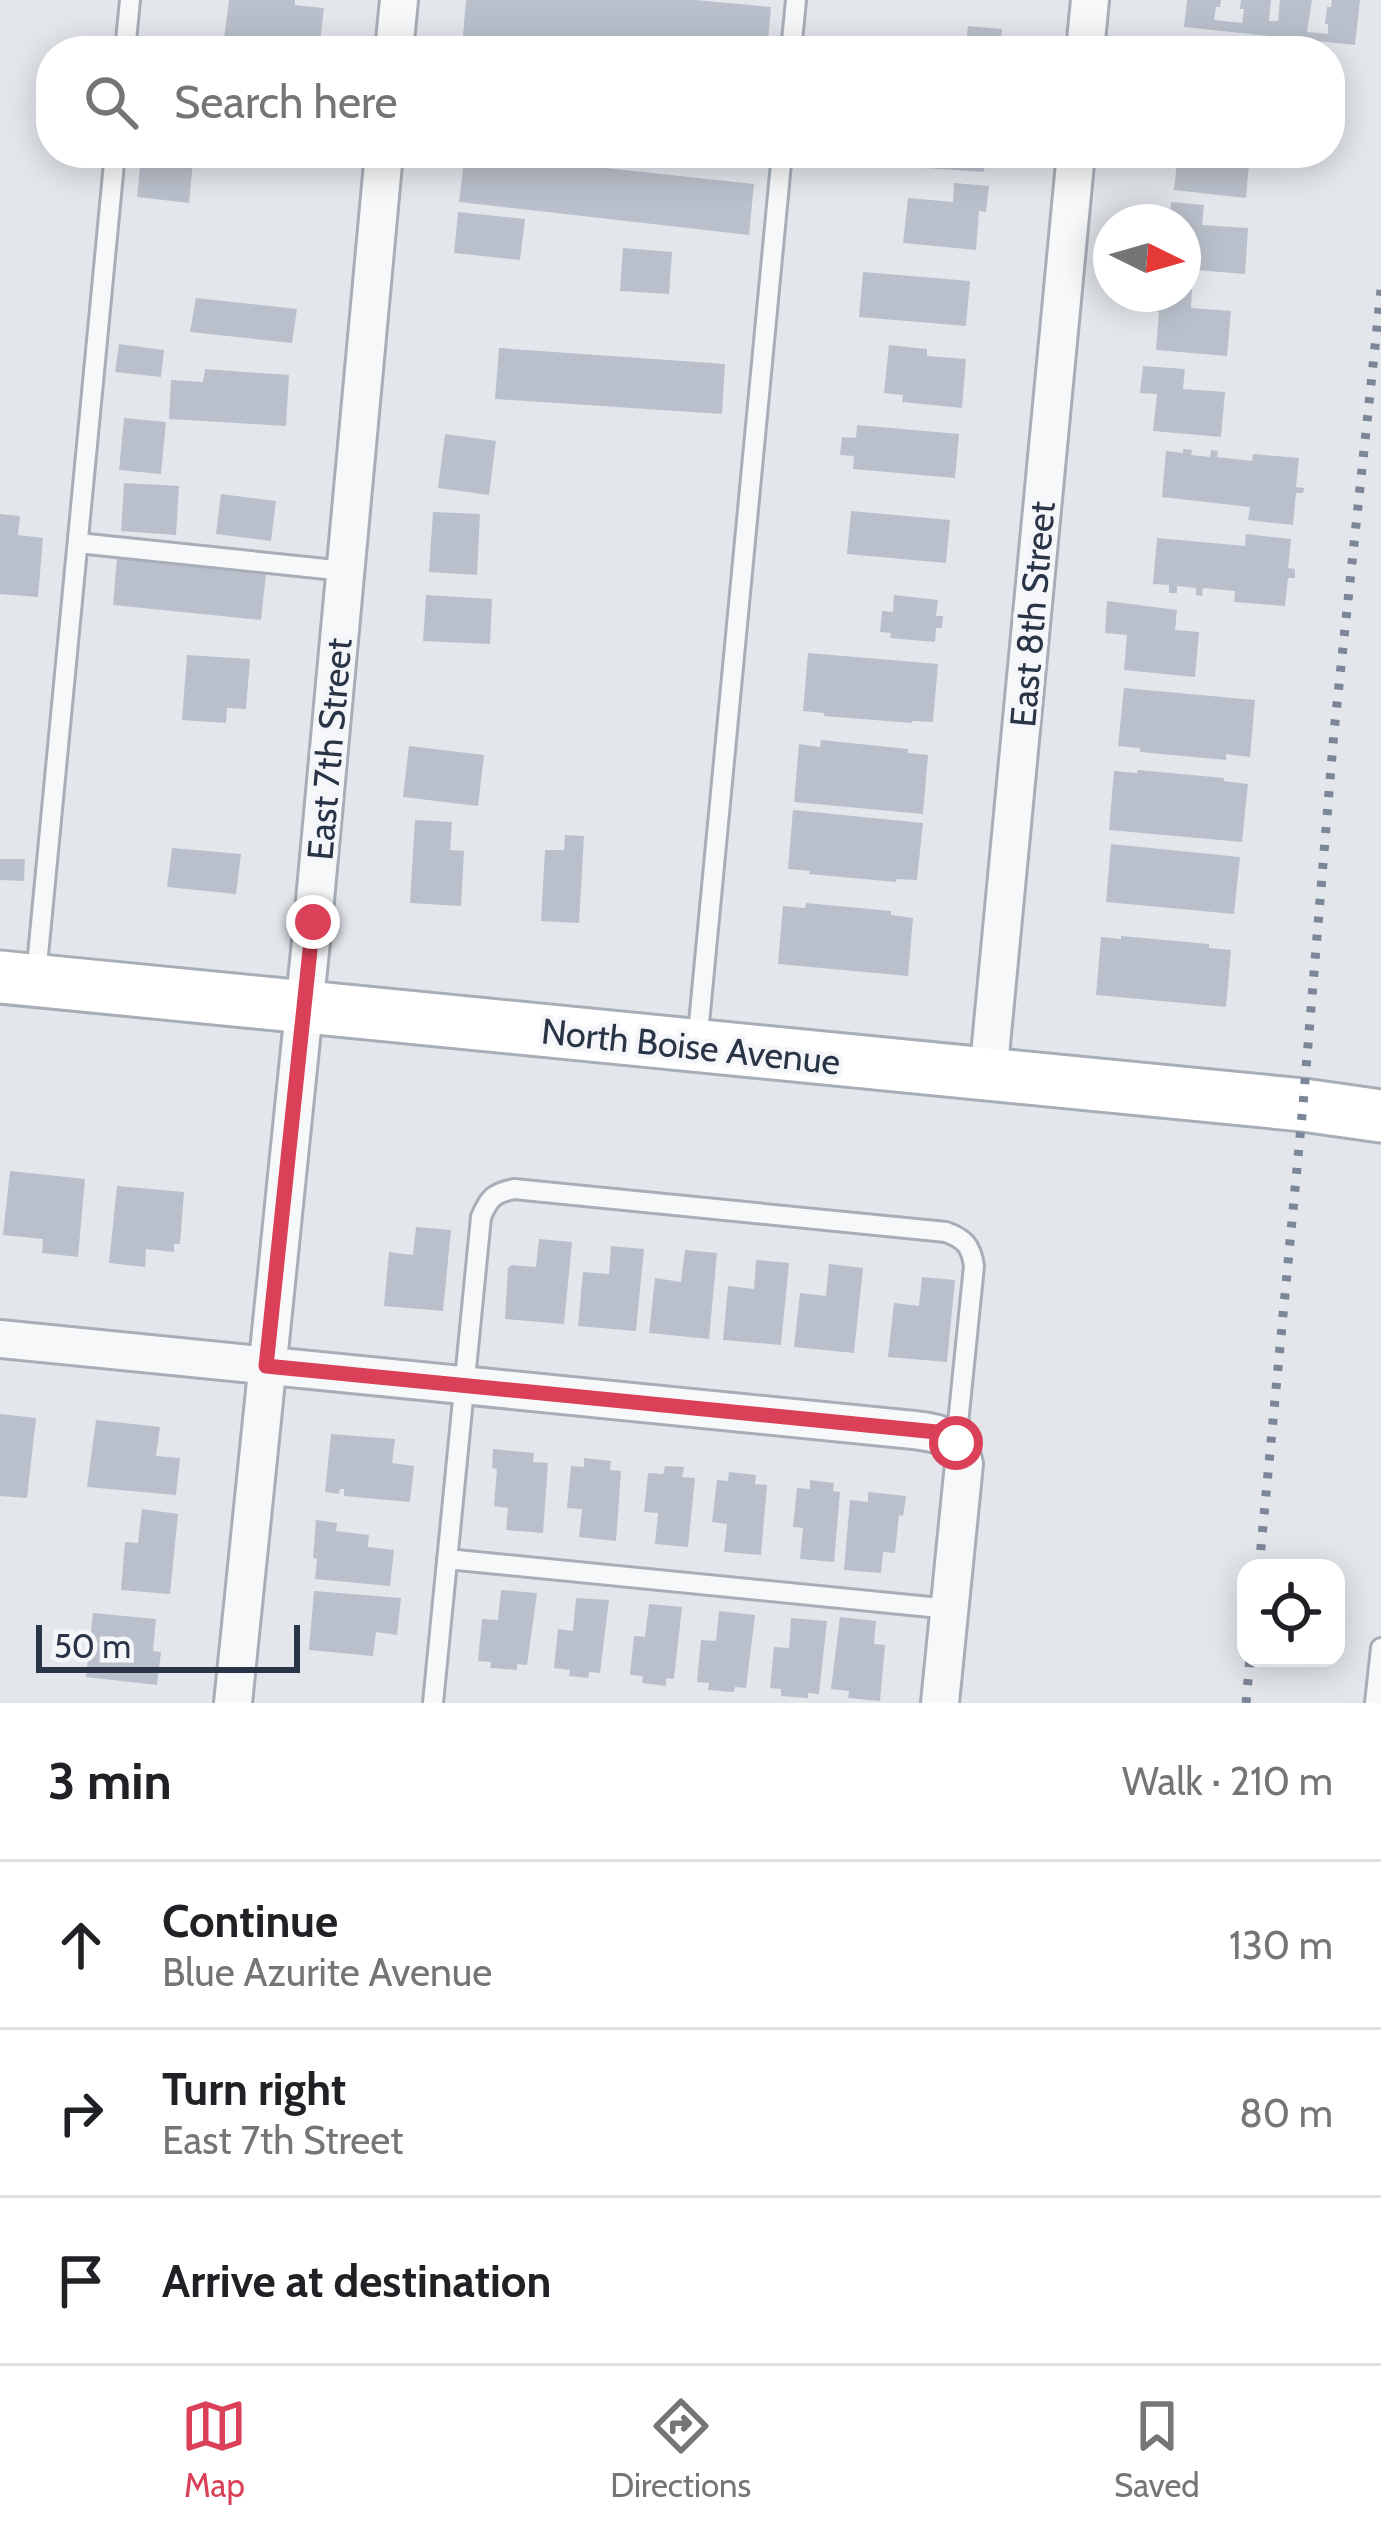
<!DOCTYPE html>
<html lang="en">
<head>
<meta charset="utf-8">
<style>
	:root { --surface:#fff; --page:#f2f2f2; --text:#202124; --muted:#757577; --line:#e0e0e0; --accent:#da4057 }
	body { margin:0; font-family:Cabin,sans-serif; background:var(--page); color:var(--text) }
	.controls { position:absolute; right:36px; bottom:36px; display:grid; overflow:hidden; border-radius:24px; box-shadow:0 6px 30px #0003 }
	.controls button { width:108px; height:108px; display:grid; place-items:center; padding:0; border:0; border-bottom:3px solid var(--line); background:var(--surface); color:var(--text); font:60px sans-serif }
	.compass { position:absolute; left:1093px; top:204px; width:108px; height:108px; border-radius:50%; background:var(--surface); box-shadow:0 6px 30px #0003; rotate:95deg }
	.scale { position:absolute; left:36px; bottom:30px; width:264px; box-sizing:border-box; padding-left:12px; border:6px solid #293447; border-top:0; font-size:33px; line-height:42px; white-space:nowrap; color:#293447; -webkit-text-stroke:9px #f4f6f9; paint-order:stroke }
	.stop { position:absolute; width:36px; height:36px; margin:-27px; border:9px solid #da4057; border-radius:50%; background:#fff }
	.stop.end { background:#da4057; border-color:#fff; box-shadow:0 3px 12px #0008 }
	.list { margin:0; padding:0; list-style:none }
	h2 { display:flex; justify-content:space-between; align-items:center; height:156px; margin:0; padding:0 48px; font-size:51px }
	h2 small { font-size:39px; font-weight:400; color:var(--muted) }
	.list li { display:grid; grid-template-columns:78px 1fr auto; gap:36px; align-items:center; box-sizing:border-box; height:168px; padding:0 48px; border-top:3px solid var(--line) }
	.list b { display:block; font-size:45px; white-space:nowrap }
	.list p { margin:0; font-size:39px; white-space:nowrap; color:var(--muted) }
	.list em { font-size:39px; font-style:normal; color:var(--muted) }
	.icon { flex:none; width:66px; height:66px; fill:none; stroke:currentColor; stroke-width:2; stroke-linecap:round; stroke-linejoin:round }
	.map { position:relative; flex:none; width:1381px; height:1703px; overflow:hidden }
	.search { position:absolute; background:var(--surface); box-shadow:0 6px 30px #0003; left:36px; right:36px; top:36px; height:132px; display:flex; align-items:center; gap:30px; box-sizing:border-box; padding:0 42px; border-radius:48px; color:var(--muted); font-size:45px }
	.sheet { height:660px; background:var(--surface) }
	nav { display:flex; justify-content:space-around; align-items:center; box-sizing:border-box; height:168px; border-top:3px solid var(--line); background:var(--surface); font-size:33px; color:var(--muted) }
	nav a { display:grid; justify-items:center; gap:6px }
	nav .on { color:var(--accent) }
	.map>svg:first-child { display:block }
</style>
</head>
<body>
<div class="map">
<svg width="1381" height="1703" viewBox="0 0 1381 1703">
	<rect width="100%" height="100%" fill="#e3e7ec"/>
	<path fill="#bac0cb" d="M229,0H295V5L324,8L319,50L224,39Z
		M466,0H695L771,7L767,51H614L463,36Z
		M1187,0H1221L1220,7H1216L1214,20L1242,23L1244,9H1240L1241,0H1271L1269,21H1278L1280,0H1312L1307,32L1328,34V24H1325L1327,7H1331L1332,0H1360L1355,45L1184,27Z
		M968,26L1002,29L1000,51H921L922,42L966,45Z
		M1185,43L1237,48V51H1184Z
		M465,153L754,184L749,235L459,202Z
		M912,153H985L984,172L911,167Z
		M1178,153H1250L1246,198L1174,190Z
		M141,157L193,162L189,203L137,197Z
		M954,183L989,186L986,212L979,211L976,250L903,243L908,198L953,202Z
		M1171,202L1204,205L1202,225L1248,228L1245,274L1183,269V222H1169Z
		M458,212L525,219L520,260L454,253Z
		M623,248L672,252L669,294L620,291Z
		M863,272L970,281L966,326L859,317Z
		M1183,288L1192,289L1191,308L1231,311L1227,356L1156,350L1159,312L1148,311L1150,294H1183Z
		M196,298L297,309L292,343L190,332Z
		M119,344L164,350L161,377L115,372Z
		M889,345L927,349V356L966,359L962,408L902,402L903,395L884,393Z
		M499,348L725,364L722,414L495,399Z
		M1143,366L1185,369L1183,389L1225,392L1221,437L1153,431L1157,394L1140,393Z
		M205,369L289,375L286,426L169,419L171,380L203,382Z
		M124,418L166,422L161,474L119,470Z
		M857,425L959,434L955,478L853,469L854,456L840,455L842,437L856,438Z
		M445,434L496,441L489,495L438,488Z
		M1183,449L1192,450L1191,455L1210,457L1211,450L1218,451L1217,457L1252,461L1253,454L1299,458L1296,487L1304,488L1303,493H1296L1293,525L1248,520L1250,507L1162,497L1166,451L1183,453Z
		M124,483L179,486L176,535L121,531Z
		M221,494L276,501L271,541L216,534Z
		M851,511L950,520L946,563L847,554Z
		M433,512L480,514L477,575L429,572Z
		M0,514L20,516L18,535L43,538L38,597L0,594Z
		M1246,534L1291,539L1288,568L1295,569V578H1288L1285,606L1234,602L1235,591L1203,588L1202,596L1196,595V588L1177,586V593H1169V585L1153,584L1157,538L1245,546Z
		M117,557L266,573L261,620L113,605Z
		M426,595L492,599L490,644L423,641Z
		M894,595L938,600L936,616H943L942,628H936L935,642L890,638L891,633L880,632L882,611L893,612Z
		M1107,601L1177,610L1175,630L1199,632L1195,677L1124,670L1127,635L1105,633Z
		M808,653L938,664L933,722L912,721V723L824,716V713L803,711Z
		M187,655L250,659L246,709L227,708L226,723L182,720Z
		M1124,688L1255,700L1250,757L1226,754V760L1140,752V748L1118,746Z
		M821,740L908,749V753L928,755L923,814L794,802L799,744L820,747Z
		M409,746L484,755L478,806L403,797Z
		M1138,770L1224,778V781L1248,784L1242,842L1109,830L1114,771L1137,773Z
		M793,810L923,823L917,880L896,879V882L809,874L810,871L788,869Z
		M415,820L452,822L450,850L464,851L461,906L410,903Z
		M565,835L584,836L579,923L541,921L545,850H564Z
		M1111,844L1240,857L1234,914L1106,902Z
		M172,848L241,854L236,894L167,887Z
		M0,859H25L24,881L0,880Z
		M806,903L891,911V915L913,918L908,976L778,964L783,906L805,908Z
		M1121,936L1209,944V948L1231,950L1226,1007L1096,995L1101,937L1121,939Z
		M10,1171L85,1179L78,1257L42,1253L43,1239L3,1235Z
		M117,1186L184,1192L180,1244H174V1252L146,1249L145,1267L109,1263Z
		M416,1227L451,1230L443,1311L384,1306L389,1252L413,1255Z
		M539,1239L572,1242L564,1324L505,1319L508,1268L511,1265L536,1267Z
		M611,1246L644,1249L636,1331L578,1326L583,1272L609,1274Z
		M685,1250L717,1253L709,1339L649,1333L655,1278L681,1282Z
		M756,1260L789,1263L781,1345L723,1340L728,1286L754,1289Z
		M829,1264L863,1268L854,1353L794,1347L800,1293L826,1296Z
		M922,1277L955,1280L947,1362L888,1357L894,1303L919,1306Z
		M0,1414L36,1418L27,1498L0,1496Z
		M96,1420L160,1427L156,1456L180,1458L176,1495L87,1487Z
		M331,1434L395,1439L392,1463L414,1466L410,1502L344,1496V1489H340L339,1494L325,1492Z
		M493,1449L534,1453L533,1462L548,1463L543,1533L506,1530L508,1508L494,1506L497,1469L492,1468Z
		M584,1458L611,1461L610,1470L621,1471L616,1541L579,1537L582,1509L567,1508L571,1466L584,1467Z
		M665,1466L684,1467L682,1477L695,1478L688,1547L655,1544L658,1513L644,1512L648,1473L663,1474Z
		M729,1472L756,1475L755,1484L767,1485L761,1555L724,1552L727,1524L712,1522L717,1480L728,1481Z
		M810,1480L834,1483L833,1491L840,1492L834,1562L800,1559L803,1528L793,1527L797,1488L810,1489Z
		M868,1492L906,1496L903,1516L899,1515L895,1553L883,1552L881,1573L844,1570L850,1500L868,1502Z
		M142,1509L178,1514L170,1594L121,1590L125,1542L138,1543Z
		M316,1520L337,1523L336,1531L369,1535L368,1547L394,1550L390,1586L315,1579L317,1559L313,1558Z
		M501,1590L537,1593L527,1665L517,1664V1670L490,1668L491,1662L478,1661L482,1619L498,1620Z
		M314,1591L401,1598L397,1635L376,1632L373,1656L309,1650Z
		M576,1598L609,1600L600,1673L589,1672L588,1678L569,1676L570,1670L554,1668L558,1629L573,1631Z
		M649,1604L682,1607L674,1679L666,1678V1686L642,1683L643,1676L630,1675L634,1636L645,1637Z
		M719,1611L755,1615L746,1688L735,1687L734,1692L708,1690L709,1683L697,1682L701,1640L716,1641Z
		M93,1613L156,1619L153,1651L161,1652L157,1685L86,1677Z
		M840,1617L876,1621L874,1644L885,1645L880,1701L848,1698L849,1691L831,1689Z
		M791,1618L827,1621L819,1694L808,1693V1698L781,1696V1689L770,1688L774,1647L789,1648Z"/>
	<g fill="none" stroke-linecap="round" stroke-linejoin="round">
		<g stroke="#a7aeb7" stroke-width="24">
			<path id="lane" d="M125,51L130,0
				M791,51L796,0
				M78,543L345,571
				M36,976L115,153
				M697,1044L782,153
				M447,1559L950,1609
				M433,1703L481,1217C489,1198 494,1193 514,1189L946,1232C965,1239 971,1246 974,1266L956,1443
				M1375,1703L1381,1648"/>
		</g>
		<g stroke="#a7aeb7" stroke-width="42">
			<path id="street" d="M394,51L399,0
				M1085,51L1090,0
				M988,1076L1076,153
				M0,1339L914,1430C939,1433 958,1436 964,1464L940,1703
				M233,1703L313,922L384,153"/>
		</g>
		<g stroke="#a7aeb7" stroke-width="57">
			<path id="secondary" d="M0,977L1303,1105L1381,1116"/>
		</g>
		<use href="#lane" stroke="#f7f8fa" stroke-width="18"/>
		<use href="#street" stroke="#f7f8fa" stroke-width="36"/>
		<use href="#secondary" stroke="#fff" stroke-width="51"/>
		<path stroke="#7b8698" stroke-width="9" stroke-dasharray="6 12" stroke-linecap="butt" d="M1259,1568L1303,1105L1334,732L1381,290
			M1246,1703L1250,1658"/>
	</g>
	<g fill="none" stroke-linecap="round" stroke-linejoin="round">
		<path stroke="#da4057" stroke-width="15" d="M313,922L266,1366L937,1432L956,1443"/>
	</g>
	<g text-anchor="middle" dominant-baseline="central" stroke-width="9" stroke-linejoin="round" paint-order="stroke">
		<g font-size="36" fill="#293447" stroke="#f4f6f9">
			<text transform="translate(1032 614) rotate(-85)">East 8th Street</text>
			<text transform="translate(329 749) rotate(-85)">East 7th Street</text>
			<text transform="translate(691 1046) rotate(6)">North Boise Avenue</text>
		</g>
	</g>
</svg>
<div class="controls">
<button><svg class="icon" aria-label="locate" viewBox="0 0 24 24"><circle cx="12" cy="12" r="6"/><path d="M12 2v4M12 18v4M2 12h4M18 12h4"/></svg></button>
</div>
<svg class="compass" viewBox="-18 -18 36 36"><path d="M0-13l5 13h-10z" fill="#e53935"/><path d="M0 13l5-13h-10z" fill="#757577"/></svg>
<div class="scale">50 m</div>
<div class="stop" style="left:956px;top:1443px"></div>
<div class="stop end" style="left:313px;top:922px"></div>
<div class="search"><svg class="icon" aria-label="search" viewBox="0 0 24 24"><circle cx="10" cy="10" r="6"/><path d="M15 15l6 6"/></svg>Search here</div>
</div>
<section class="sheet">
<h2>3 min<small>Walk · 210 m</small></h2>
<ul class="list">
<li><svg class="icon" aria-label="ahead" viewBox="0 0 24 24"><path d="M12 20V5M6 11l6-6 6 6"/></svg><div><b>Continue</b><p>Blue Azurite Avenue</p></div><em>130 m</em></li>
<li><svg class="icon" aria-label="right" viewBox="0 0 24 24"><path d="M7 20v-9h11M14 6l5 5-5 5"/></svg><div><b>Turn right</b><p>East 7th Street</p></div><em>80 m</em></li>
<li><svg class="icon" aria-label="arrive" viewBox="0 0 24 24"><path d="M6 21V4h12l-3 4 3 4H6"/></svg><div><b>Arrive at destination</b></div></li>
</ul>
</section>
<nav>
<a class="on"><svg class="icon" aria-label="map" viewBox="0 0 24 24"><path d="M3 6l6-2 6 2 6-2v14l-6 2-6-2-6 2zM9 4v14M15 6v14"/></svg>Map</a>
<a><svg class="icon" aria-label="directions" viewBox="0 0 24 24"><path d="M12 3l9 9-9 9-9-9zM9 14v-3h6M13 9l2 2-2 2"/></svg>Directions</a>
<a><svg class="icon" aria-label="saved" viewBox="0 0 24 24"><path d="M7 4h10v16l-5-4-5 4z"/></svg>Saved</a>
</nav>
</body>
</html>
